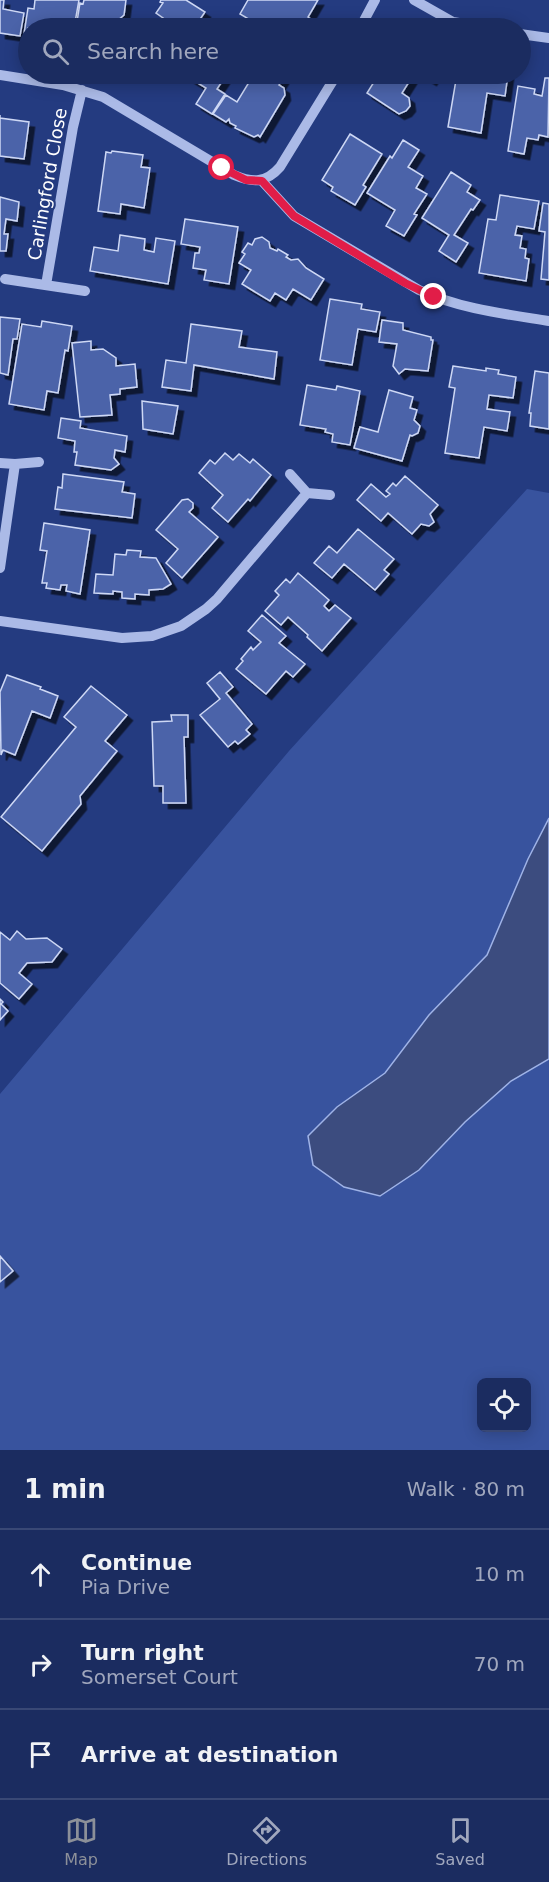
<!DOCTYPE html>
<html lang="en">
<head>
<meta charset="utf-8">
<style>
	:root { --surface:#1b2c60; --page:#243466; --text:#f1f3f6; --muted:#a0a7bd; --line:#394875; --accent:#8c9099 }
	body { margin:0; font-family:"DejaVu Sans",sans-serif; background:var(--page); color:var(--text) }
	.controls { position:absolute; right:18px; bottom:18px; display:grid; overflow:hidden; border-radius:9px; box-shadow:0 3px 15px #0003 }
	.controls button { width:54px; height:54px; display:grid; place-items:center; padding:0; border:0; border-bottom:2px solid var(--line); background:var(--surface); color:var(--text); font:30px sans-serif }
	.stop { position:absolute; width:18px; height:18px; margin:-14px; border:4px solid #e11d48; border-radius:50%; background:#fff }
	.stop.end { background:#e11d48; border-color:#fff; box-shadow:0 2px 6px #0008 }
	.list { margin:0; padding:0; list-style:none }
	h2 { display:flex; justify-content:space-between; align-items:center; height:78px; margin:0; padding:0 24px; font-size:26px }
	h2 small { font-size:20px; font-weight:400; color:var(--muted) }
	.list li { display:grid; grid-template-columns:39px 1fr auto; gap:18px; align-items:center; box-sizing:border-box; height:90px; padding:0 24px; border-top:2px solid var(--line) }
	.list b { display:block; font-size:22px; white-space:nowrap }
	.list p { margin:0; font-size:20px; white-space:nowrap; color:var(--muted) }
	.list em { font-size:20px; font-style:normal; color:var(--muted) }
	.icon { flex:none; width:33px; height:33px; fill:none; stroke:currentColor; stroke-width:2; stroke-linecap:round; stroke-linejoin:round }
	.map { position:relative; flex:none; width:549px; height:1450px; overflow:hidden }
	.search { position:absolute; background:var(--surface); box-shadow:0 3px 15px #0003; left:18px; right:18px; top:18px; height:66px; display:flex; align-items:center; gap:15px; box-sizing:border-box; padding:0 21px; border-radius:33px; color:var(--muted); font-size:22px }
	.sheet { height:348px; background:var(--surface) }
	nav { display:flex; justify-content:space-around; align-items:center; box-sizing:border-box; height:84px; border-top:2px solid var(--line); background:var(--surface); font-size:16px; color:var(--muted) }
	nav a { display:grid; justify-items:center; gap:3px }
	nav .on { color:var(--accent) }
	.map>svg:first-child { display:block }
</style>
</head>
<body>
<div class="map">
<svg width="549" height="1450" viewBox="0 0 549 1450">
	<defs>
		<filter id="shadow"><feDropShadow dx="5.5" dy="5.5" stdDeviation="0" flood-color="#0009"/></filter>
	</defs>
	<rect width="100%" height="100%" fill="#243b80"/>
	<path fill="#38539e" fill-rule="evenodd" d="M527,489L549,493V1450H0V1094L289,751ZM482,1382H526V1428H482Z"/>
	<path fill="#3c4c7f" stroke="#9fb3e7" stroke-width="1.5" d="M549,818V1059L511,1081L465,1122L419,1170L380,1196L344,1187L313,1165L308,1136L337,1107L385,1073L429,1015L487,955L528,859Z"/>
	<path fill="#4c64a9" stroke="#ced8f5" stroke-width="1.5" filter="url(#shadow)" d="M0,0H4L3,9L24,13L20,36L0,33Z
		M35,0H79L74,28H28V34H24L28,8L34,9Z
		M84,0H126L124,15L111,26L99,24L98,28H76L80,3L83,4Z
		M161,0H186L205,12L194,28H156L163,18L156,13L163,3L160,2Z
		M248,0H318L308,17L312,20L307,28H264L240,14Z
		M183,74H227L217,89L225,94L212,114L196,104L206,88Z
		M254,74H279L284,77L279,85L284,88L285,95L260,137L258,135L254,137L235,128L236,126L230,123L229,119L226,122L213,114L226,95L237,102Z
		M379,74H414L402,93L409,98L410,106L406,111L399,114L367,93Z
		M421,74H435L431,80Z
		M457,74H508L505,96L487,93L481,133L448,127Z
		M545,78H549L548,137L539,135L538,140L527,138L524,154L508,151L518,86L535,89L534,94L542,96Z
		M0,115V118L29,122L24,159L0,156Z
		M350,134L382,154L363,185L366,187L355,205L331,191L333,187L322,180Z
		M403,140L419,150L408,167L423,176L416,188L427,194L414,214L417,215L404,236L386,226L395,210L367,193L390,156L392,158Z
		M112,151L143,155L141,167L150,168L144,208L121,204L120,214L98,211L106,152L111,153Z
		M451,172L471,185L467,192L480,200L473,210L471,209L454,235L468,243L456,262L439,251L449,235L422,218Z
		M500,195L539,201L534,229L517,226L515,235L522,236L520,248L526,249L525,258L529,259L526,281L479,273L488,219L496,220Z
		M0,197L19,202L17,221L6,219L4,234H8L6,251H0Z
		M543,203L549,204V280L541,279L545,232L539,231Z
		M185,219L238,227L229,284L204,280L206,270L193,268L195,253H199L200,247L181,244Z
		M120,235L145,239L144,250L154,252L156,238L175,241L168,284L90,271L94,247L118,251Z
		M262,237L269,242L270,248L277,251L278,249L288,255L286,257L291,260L298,259L306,268L324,279L311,300L293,289L286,300L275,293L270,301L242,284L251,270L239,263L245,254L242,252L248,243L252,245L255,239Z
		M330,299L362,304L361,309L380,312L376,332L358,329L352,365L320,360Z
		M0,317L20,319L17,339H13L8,375L0,373Z
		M382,320L403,323V330L431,337V340H433L428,371L405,369L399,374L393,366L397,344L379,342Z
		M42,321L72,326L68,351L65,350L58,393L47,391L44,410L9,404L22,324L41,327Z
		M191,324L242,331L239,347L277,352L274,379L194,365L191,391L162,387L166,360L186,363Z
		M91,341V350L103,349L116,358V366L135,364L137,387L120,389V394L110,395L112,415L80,417L72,343Z
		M453,366L486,371V368L499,370L498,374L516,377L513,398L489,395L487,409L510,412L507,431L484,427L479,458L445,453L455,388L449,387Z
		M535,371L549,373V429L530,426L531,413H529Z
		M307,385L336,390L337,386L360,391L350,445L332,442L333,434L325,432L326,429L300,425Z
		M389,390L413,397L410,408L417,410L414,420L420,426L418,433L412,436L410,435L402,461L354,448L360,427L378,432Z
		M142,401L178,406L173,434L143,429Z
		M61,418L81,421L80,428L127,436L125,452L115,450L114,458L119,464L111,470L75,465L77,452H74L75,441L58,438Z
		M225,453L233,460L239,454L250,463L253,459L271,475L250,501L248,499L228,522L212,508L223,495L199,473L210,460L215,464Z
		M63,474L124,482L122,492L135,494L132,518L55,509L58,487L62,488Z
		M405,476L438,505L430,514L434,522L429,526L421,524L412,534L388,513L381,521L357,500L371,484L386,497L390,494L386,491L393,483L396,486Z
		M188,499L193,503V508L189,512L218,537L182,578L166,563L178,549L156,530L182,500Z
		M44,523L90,530L80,594L66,591L67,585H61L60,590L46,588L47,583H42L47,551L40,550Z
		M358,529L394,559L384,570L389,574L375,590L344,564L332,578L314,563L329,546L337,553Z
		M127,550L141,551L140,557L156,558L171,584L163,589L149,590V595L135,594V599L122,598V592L113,591V594L94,593L96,574L113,575L115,554L126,555Z
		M298,573L329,600L324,606L329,611L335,605L351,618L322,651L307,637L308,635L288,617L281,625L265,611L279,595L275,591L286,579L290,583Z
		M262,615L286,636L279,643L305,664L293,677L286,671L266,694L236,669L243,661L241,659L251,647L253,650L261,642L248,631Z
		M220,672L233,687L226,693L252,724L246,730L250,734L238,744L235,741L228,747L200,715L220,699L207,683Z
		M7,675L41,687L40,689L58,696L50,718L32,711L15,755L3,750L1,755L0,692Z
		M91,686L127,715L105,741L117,751L80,796L81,804L42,851L1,817L76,727L64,717Z
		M171,715H188V737H184L186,803H163V786H154L152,722L172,721Z
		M17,931L26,939L47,938L62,949L52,962L27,963L19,973L32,984L19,999L0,983V932L10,940Z
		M0,999L3,1002L1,1004L8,1011L0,1020Z
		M0,1256L13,1271L0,1282Z"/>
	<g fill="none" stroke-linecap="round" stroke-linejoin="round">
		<path stroke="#abbae7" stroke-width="10" d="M414,0L453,22L489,28
			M360,28L375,0
			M520,34L549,38
			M0,75L63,85L103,97L234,175C253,183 266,183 280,167L337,74
			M262,181L294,216L419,290C460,309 505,314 549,321
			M5,279L85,291
			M46,285L73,127L82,90
			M0,463L15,464L39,462
			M290,474L307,493
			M0,568L15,464
			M0,621L122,638L152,636L181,626L206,609L217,599L307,493L330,495"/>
	</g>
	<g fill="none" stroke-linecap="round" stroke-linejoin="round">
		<path stroke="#e11d48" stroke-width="8" d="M222,168L246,180L262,181L294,216L405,283L434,297"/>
	</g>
	<g text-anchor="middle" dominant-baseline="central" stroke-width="4.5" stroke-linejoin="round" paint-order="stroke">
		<g font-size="18" fill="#fff" stroke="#243b80">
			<text transform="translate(47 184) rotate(-80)">Carlingford Close</text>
		</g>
	</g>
</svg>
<div class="controls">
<button><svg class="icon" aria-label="locate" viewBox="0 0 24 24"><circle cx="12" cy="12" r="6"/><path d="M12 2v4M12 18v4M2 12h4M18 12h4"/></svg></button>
</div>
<div class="stop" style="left:222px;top:168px"></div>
<div class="stop end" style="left:434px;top:297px"></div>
<div class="search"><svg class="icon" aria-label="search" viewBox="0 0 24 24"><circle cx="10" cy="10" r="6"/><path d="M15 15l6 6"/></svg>Search here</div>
</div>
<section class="sheet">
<h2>1 min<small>Walk · 80 m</small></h2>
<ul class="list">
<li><svg class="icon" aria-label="ahead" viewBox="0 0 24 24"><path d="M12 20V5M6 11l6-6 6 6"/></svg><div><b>Continue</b><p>Pia Drive</p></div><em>10 m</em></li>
<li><svg class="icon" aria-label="right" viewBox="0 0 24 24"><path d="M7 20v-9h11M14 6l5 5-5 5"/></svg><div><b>Turn right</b><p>Somerset Court</p></div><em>70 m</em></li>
<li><svg class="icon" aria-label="arrive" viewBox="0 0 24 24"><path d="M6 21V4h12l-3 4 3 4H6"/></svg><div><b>Arrive at destination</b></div></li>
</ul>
</section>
<nav>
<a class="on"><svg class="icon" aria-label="map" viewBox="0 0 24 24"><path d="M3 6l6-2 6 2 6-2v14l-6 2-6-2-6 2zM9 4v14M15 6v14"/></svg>Map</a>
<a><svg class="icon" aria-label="directions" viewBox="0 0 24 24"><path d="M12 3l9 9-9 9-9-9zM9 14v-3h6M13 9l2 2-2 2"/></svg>Directions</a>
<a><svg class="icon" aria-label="saved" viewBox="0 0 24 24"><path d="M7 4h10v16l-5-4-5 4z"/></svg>Saved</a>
</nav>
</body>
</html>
